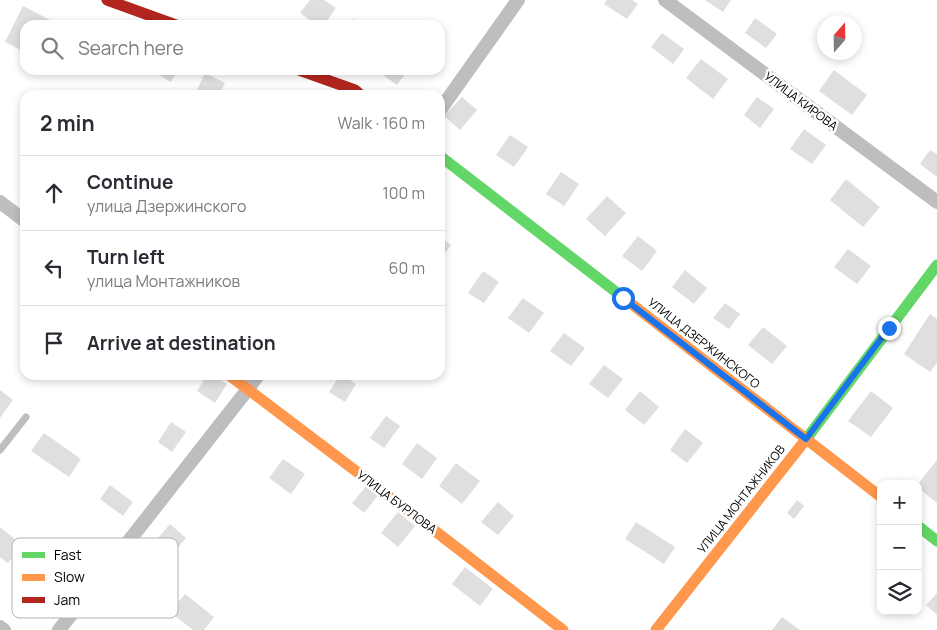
<!DOCTYPE html>
<html lang="en">
<head>
<meta charset="utf-8">
<style>
	:root { --surface:#fff; --page:#f7f7f7; --text:#2b2b33; --muted:#7c7c81; --line:#e1e1e2 }
	body { margin:0; font-family:Manrope,sans-serif; background:var(--page); color:var(--text) }
	.controls { position:absolute; right:15px; bottom:15px; display:grid; overflow:hidden; border-radius:10px; box-shadow:0 2px 8px #0003 }
	.controls button { width:45px; height:45px; display:grid; place-items:center; padding:0; border:0; border-bottom:1px solid var(--line); background:var(--surface); color:var(--text); font:25px sans-serif }
	.compass { position:absolute; left:817px; top:15px; width:45px; height:45px; border-radius:50%; background:var(--surface); box-shadow:0 2px 8px #0003; rotate:20deg }
	.stop { position:absolute; width:15px; height:15px; margin:-11px; border:4px solid #1a73e8; border-radius:50%; background:#fff }
	.stop.end { background:#1a73e8; border-color:#fff; box-shadow:0 1px 5px #0008 }
	.list { margin:0; padding:0; list-style:none }
	h2 { display:flex; justify-content:space-between; align-items:center; height:65px; margin:0; padding:0 20px; font-size:21px }
	h2 small { font-size:16px; font-weight:400; color:var(--muted) }
	.list li { display:grid; grid-template-columns:32px 1fr auto; gap:15px; align-items:center; box-sizing:border-box; height:75px; padding:0 20px; border-top:1px solid var(--line) }
	.list b { display:block; font-size:19px; white-space:nowrap }
	.list p { margin:0; font-size:16px; white-space:nowrap; color:var(--muted) }
	.list em { font-size:16px; font-style:normal; color:var(--muted) }
	.icon { flex:none; width:28px; height:28px; fill:none; stroke:currentColor; stroke-width:2; stroke-linecap:round; stroke-linejoin:round }
	.map { position:relative; flex:none; width:937px; height:630px; overflow:hidden }
	.search { position:absolute; background:var(--surface); box-shadow:0 2px 8px #0003; left:20px; top:20px; width:425px; height:55px; display:flex; align-items:center; gap:12px; box-sizing:border-box; padding:0 18px; border-radius:15px; color:var(--muted); font-size:19px }
	.panel { position:absolute; background:var(--surface); box-shadow:0 2px 8px #0003; left:20px; top:90px; width:425px; height:290px; border-radius:15px }
	.map>svg:first-child { display:block }
</style>
</head>
<body>
<div class="map">
<svg width="937" height="630" viewBox="0 0 937 630">
	<rect width="100%" height="100%" fill="#fff"/>
	<path fill="#dfdfdf" d="M310,0H324L336,8L324,25H317L300,13Z
		M607,0H632L638,4L627,19L604,4Z
		M705,0H731L723,12Z
		M23,6L54,22L52,25H25V52L5,42Z
		M755,18L777,34L766,48L745,33Z
		M353,19L364,25H349Z
		M662,33L684,49L673,64L651,47Z
		M701,59L728,79L713,99L686,78Z
		M150,70H178L171,82Z
		M376,70H408L397,85Z
		M834,70L867,95L852,115L819,91Z
		M205,73L225,83L219,95H207L197,90Z
		M462,97L477,110L460,130L444,116Z
		M757,97L774,109L760,128L744,115Z
		M804,129L826,145L812,164L790,149Z
		M510,135L528,147L514,167L496,155Z
		M930,150L937,154V177L920,164Z
		M561,172L579,184L564,206L546,194Z
		M846,179L880,207L863,227L830,200Z
		M607,196L626,213L605,236L586,219Z
		M638,236L657,251L642,271L622,256Z
		M440,237L451,245L440,260Z
		M848,249L871,266L857,284L834,267Z
		M685,270L707,288L694,304L672,287Z
		M483,271L499,282L484,303L468,293Z
		M523,298L544,313L529,333L508,318Z
		M725,303L740,314L729,329L713,318Z
		M930,314L937,319V363L930,372L904,354Z
		M763,327L787,346L772,364L748,345Z
		M564,333L585,348L571,366L550,351Z
		M604,365L623,379L608,398L589,384Z
		M207,375H213L227,384L215,403L197,391Z
		M340,375H342L356,384L345,402L329,392Z
		M0,390L13,400L0,418Z
		M640,391L659,407L644,425L625,410Z
		M871,391L893,408L871,437L848,421Z
		M386,416L400,426L384,448L370,438Z
		M171,422L186,432L172,452L158,442Z
		M685,429L703,443L687,463L670,450Z
		M44,433L81,459L69,477L31,451Z
		M417,443L437,458L422,479L402,464Z
		M283,459L305,474L291,494L269,478Z
		M937,460V503L918,488V484Z
		M456,463L480,481L462,504L439,486Z
		M368,484L379,494L364,513L352,503Z
		M110,485L133,502L123,516L100,499Z
		M797,500L804,506L794,519L787,513Z
		M498,502L514,516L498,535L481,522Z
		M398,512L415,526L398,547L381,533Z
		M636,522L675,547L664,564L625,539Z
		M170,524L186,538L168,559L152,545Z
		M0,527L22,545L8,563L0,557Z
		M465,567L493,589L480,606L452,584Z
		M937,593V615L926,605Z
		M185,594L214,617L204,630H193L170,612Z
		M782,617L800,630H772Z"/>
	<g fill="none" stroke-linecap="round" stroke-linejoin="round">
		<path stroke="#bebebe" stroke-width="7" d="M0,450L26,417"/>
		<path stroke="#bebebe" stroke-width="14" d="M665,0L937,202
			M440,110L518,0
			M0,202L25,221
			M0,627L4,630
			M59,630L248,389L258,375"/>
		<path stroke="#63d668" stroke-width="11" d="M440,156L629,302
			M807,438L937,265
			M918,526L937,541"/>
		<path stroke="#ff974d" stroke-width="11" d="M629,302L881,497
			M229,375L439,534L563,630
			M656,630L807,438"/>
		<path stroke="#b3261e" stroke-width="11" d="M107,0L176,25
			M299,70L355,90L361,95"/>
	</g>
	<g fill="none" stroke-linecap="round" stroke-linejoin="round">
		<path stroke="#1a73e8" stroke-width="6" d="M623,298L806,439L889,328"/>
	</g>
	<g text-anchor="middle" dominant-baseline="central" stroke-width="5" stroke-linejoin="round" paint-order="stroke">
		<g font-size="12" fill="#000" stroke="#fff">
			<text transform="translate(801 101) rotate(37)">УЛИЦА КИРОВА</text>
			<text transform="translate(704 343) rotate(38)">УЛИЦА ДЗЕРЖИНСКОГО</text>
			<text transform="translate(741 499) rotate(-52)">УЛИЦА МОНТАЖНИКОВ</text>
			<text transform="translate(397 502) rotate(37)">УЛИЦА БУРЛОВА</text>
		</g>
	</g>
	<rect x="12" y="538" width="166" height="80" rx="8" fill="#fff" stroke="#b2b2b2" stroke-width="1"/>
	<rect x="22" y="552" width="23" height="6" fill="#63d668"/>
	<rect x="22" y="574" width="23" height="7" fill="#ff974d"/>
	<rect x="22" y="597" width="23" height="6" fill="#b3261e"/>
	<g font-size="14" fill="#000">
		<text x="54" y="560">Fast</text>
		<text x="54" y="582">Slow</text>
		<text x="54" y="605">Jam</text>
	</g>
</svg>
<div class="controls">
<button>+</button>
<button>−</button>
<button><svg class="icon" aria-label="layers" viewBox="0 0 24 24"><path d="M12 4l9 5-9 5-9-5zM3 14l9 5 9-5"/></svg></button>
</div>
<svg class="compass" viewBox="-18 -18 36 36"><path d="M0-13l5 13h-10z" fill="#e53935"/><path d="M0 13l5-13h-10z" fill="#7c7c81"/></svg>
<div class="stop" style="left:623px;top:298px"></div>
<div class="stop end" style="left:889px;top:328px"></div>
<div class="search"><svg class="icon" aria-label="search" viewBox="0 0 24 24"><circle cx="10" cy="10" r="6"/><path d="M15 15l6 6"/></svg>Search here</div>
<section class="panel">
<h2>2 min<small>Walk · 160 m</small></h2>
<ul class="list">
<li><svg class="icon" aria-label="ahead" viewBox="0 0 24 24"><path d="M12 20V5M6 11l6-6 6 6"/></svg><div><b>Continue</b><p>улица Дзержинского</p></div><em>100 m</em></li>
<li><svg class="icon" aria-label="left" viewBox="0 0 24 24"><path d="M17 20v-9H6M10 6l-5 5 5 5"/></svg><div><b>Turn left</b><p>улица Монтажников</p></div><em>60 m</em></li>
<li><svg class="icon" aria-label="arrive" viewBox="0 0 24 24"><path d="M6 21V4h12l-3 4 3 4H6"/></svg><div><b>Arrive at destination</b></div></li>
</ul>
</section>
</div>
</body>
</html>
